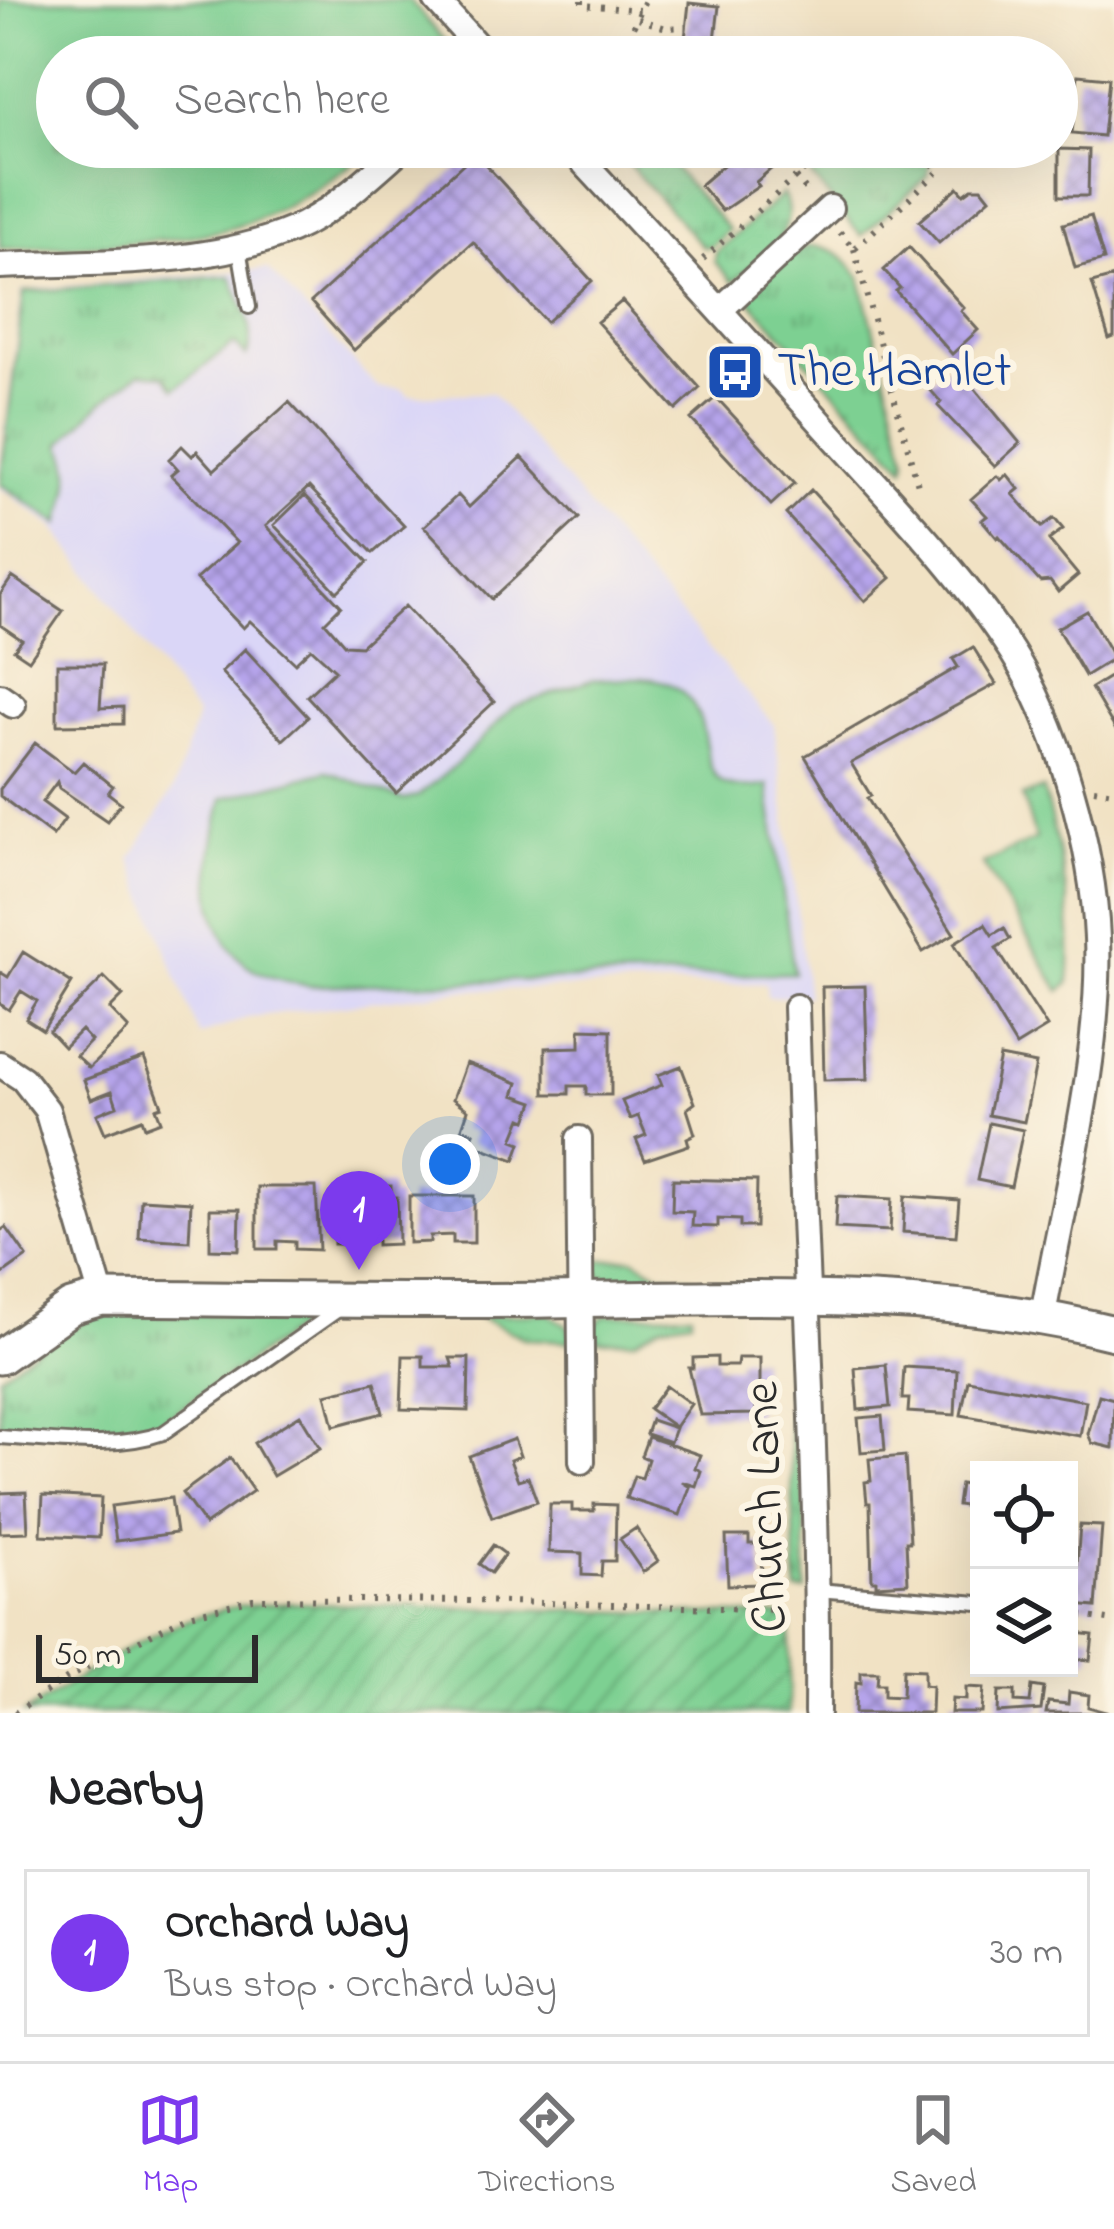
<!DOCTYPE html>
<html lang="en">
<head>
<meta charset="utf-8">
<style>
	:root { --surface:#fff; --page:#f6f6f6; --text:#202124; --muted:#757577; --line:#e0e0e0; --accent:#7c3aed }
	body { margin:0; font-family:"Indie Flower",sans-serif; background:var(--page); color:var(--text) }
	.controls { position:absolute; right:36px; bottom:36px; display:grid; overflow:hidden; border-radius:0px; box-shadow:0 12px 48px #0002 }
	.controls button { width:108px; height:108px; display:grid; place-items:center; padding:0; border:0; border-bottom:3px solid var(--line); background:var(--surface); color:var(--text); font:60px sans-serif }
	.scale { position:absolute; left:36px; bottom:30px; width:222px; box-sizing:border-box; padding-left:12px; border:6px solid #2b2b2b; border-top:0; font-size:33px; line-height:42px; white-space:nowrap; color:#2b2b2b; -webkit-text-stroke:9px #fcf5e5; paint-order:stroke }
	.you { position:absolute; left:450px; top:1164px; width:42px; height:42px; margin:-30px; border:9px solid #fff; border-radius:50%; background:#1a73e8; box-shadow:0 0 0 18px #1a73e833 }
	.badge { display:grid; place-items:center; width:78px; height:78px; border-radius:50%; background:var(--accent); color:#fff; font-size:39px; font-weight:700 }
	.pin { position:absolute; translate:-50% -99px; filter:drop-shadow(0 3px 6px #0008) }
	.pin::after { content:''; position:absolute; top:63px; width:42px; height:36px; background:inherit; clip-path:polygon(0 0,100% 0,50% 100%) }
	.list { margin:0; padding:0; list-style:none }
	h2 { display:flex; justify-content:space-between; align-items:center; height:156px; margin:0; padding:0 48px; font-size:51px }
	h2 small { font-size:39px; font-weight:400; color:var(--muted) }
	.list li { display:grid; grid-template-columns:78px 1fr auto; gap:36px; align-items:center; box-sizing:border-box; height:168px; margin:0 24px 24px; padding:0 24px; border:3px solid var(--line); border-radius:0px }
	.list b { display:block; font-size:45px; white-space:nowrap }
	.list p { margin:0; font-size:39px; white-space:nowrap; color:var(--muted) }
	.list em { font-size:39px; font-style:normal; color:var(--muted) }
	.icon { flex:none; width:66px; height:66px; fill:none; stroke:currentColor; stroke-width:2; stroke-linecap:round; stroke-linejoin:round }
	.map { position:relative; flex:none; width:1114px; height:1713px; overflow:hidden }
	.search { position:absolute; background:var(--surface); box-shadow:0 12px 48px #0002; left:36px; right:36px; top:36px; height:132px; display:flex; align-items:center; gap:30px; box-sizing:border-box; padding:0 42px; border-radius:66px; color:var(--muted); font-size:45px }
	.sheet { height:348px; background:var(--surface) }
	nav { display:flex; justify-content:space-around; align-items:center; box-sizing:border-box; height:168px; border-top:3px solid var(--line); background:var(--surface); font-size:33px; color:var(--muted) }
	nav a { display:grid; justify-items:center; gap:6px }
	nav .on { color:var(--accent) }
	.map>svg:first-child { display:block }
</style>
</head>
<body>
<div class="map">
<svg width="1114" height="1713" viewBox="0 0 1114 1713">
	<defs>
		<pattern id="grass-tufts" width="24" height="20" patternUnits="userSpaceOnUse" patternTransform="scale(3)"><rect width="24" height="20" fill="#7dd092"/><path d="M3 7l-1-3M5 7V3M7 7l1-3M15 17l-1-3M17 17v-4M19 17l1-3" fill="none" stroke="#67a977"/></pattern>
		<pattern id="garden-furrows" width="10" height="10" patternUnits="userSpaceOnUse" patternTransform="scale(3)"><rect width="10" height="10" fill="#7dd092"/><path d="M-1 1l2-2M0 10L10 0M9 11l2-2" fill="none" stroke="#67a977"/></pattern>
		<pattern id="building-cross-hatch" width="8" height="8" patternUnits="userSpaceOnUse" patternTransform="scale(3)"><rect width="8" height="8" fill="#b6a4eb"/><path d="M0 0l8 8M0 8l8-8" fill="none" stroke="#9486bf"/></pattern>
	</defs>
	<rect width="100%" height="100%" fill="#fcf5e5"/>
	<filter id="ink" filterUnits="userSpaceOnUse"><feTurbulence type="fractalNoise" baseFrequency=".00833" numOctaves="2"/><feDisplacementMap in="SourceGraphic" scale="24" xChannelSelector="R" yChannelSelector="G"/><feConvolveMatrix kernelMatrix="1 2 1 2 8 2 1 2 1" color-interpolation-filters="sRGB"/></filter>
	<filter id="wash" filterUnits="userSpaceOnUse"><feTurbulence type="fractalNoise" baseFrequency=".004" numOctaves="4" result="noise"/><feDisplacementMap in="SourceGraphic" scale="48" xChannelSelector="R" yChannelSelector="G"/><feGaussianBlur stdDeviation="2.7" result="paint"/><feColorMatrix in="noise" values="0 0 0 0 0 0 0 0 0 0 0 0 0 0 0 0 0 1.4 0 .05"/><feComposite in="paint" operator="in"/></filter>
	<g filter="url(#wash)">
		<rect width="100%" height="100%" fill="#f1e2c4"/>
		<path fill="#dad6f7" d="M268,269L378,388L402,389L409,396L492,393L774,725L808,996L767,997L766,983L463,990L249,1017L200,1036L131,859L174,788L197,716L53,526L0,488V468L22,290Z"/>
		<path fill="url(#grass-tufts)" stroke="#547e5e" stroke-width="3" d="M650,147H655L729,230L711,247H703L629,165Z
			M836,147H913L929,165L928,176L861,236L809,173Z
			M783,194C803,232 759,259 733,282L715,262L716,252Z
			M809,246C836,247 844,256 860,277L907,459L905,467L745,295L791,254Z
			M231,276C240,301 260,331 246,356L234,343L175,389L164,375L140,373L102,402L61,444C78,471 68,495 60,524L0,484L24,292Z
			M1043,789C1061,854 1075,916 1069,984L1060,991L983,864L1036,839L1022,796Z
			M633,1258L660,1274L690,1278L691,1284C661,1284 600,1297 591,1261Z
			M295,1313L303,1319L300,1326L156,1426L129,1432L0,1426V1375L55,1336L99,1315Z
			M548,1313L568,1326L572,1337L569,1341L526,1339L476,1316Z
			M691,1313V1319L662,1324L634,1340H590L595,1325L605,1315Z
			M785,1327H790L805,1502L806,1591H797Z"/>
		<path fill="#7dd092" stroke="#547e5e" stroke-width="3" d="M0,0H409L451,48V57H57V147H373C335,179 294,205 247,223C184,246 69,245 0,249Z
			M592,680C617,679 654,673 675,687C731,724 676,803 768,785L794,973L309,986C287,981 256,976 240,959C197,914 211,851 223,798L327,771L403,800L418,796L456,765L513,707Z"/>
		<path fill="url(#garden-furrows)" stroke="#547e5e" stroke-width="3" d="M291,1603L781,1616L790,1628L789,1713H25C86,1674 152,1625 225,1609C246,1604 269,1605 291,1603Z"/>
		<g id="blocks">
			<path fill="url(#building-cross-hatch)" d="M689,3L719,6L713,57H683Z
				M1078,75L1109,78L1103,136L1072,133Z
				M744,147H796L756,182L759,186L722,211L700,185Z
				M1059,149L1089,150L1088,196H1059Z
				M475,153L592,281L546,322L473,242L354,350L311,302Z
				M958,187L964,194L972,188H982L990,198L939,243L919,221Z
				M1091,216L1104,260L1075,268L1063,224Z
				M909,247L964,308L961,311L978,330L952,354L896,291L900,288L884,270Z
				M1114,277V337L1109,339L1092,283Z
				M622,301L700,388L676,410L597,322Z
				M953,362L1020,443L995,466L938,406L941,402L926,385Z
				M716,397L795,483L771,505L691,419Z
				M289,402L404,526L373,553L309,487L266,526L341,606L325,622L345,645L361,646L405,606L494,702L396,793L307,696L335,670L311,648L295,663L250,621L243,628L196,579L237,543L171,475L178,469L169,459L182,446L192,456L197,451L214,470Z
				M522,457L579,518L492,599L424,526L458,495L469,507Z
				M1007,474L1019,489L1013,494L1042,527L1054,518L1063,529L1049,540L1078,575L1058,592L1050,581L1040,582L999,536L997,538L982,520L987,516L971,499L997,476L1001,480Z
				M811,490L891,578L865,601L786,514Z
				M305,495L368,562L337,592L274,525Z
				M12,577L63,611L29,660L14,650L22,640L0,625V595Z
				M1087,611L1114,658L1085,676L1057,628Z
				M973,647L996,684L851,763L871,796L867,798L954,934L923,952L805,756L958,667L953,659Z
				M245,649L308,717L283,740L221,672Z
				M57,664H103L100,708L123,707V724L57,725Z
				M1114,674V727L1091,688Z
				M35,743L74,772L83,762L113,786L108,793L121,803L107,821L59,788L57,782L42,802L65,819L53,836L0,796V789Z
				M985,924L992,935L1004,928L1010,939L996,948L1047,1027L1016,1046L954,943Z
				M23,952L72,983L43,1030L26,1019L37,1001L21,991L9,1010L0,1004V972L8,977Z
				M104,977L123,996L110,1009L129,1029L89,1068L76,1056L91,1041L81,1030L64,1047L49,1031Z
				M865,986L868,1079L824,1080L822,987Z
				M580,1029L611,1030V1095H586V1086H569V1094H545V1048L580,1047Z
				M1000,1057L1036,1064L1024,1122L988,1115Z
				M144,1058L162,1106L156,1108L161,1121L145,1127L142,1119L105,1133L97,1114L117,1106L112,1091L91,1099L84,1080Z
				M466,1063L518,1083L514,1095L534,1102L527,1120L522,1118L513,1140L521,1143L515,1160L470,1143L474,1133L462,1128L468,1110L453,1099Z
				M681,1066L695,1103L687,1109L695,1134L687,1138L689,1145L645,1160L636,1139L646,1135L638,1116L630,1119L622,1101L662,1085L658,1075Z
				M989,1123L1023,1130L1011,1187L977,1180Z
				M673,1179L757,1181L756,1227H740V1220L718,1219V1227L692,1226L693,1212L672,1211Z
				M391,1186V1197H397L398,1244L377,1245V1236L352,1237V1244H334L333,1199H339V1187Z
				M257,1187H316L319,1250L295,1249V1242L277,1241V1249H257Z
				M409,1196H474V1243H453V1235L430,1236V1242L409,1243Z
				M837,1196L892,1199L890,1231L835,1228Z
				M905,1196L959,1200L956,1236L903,1232Z
				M141,1199L191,1202L189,1241L139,1238Z
				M210,1209H240L239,1250L210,1249Z
				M6,1227L27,1257L0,1276V1231Z
				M403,1356H423V1367H453L450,1358H469L468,1411L401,1409Z
				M717,1357V1366H737L738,1358H760V1400H756V1414L700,1415L689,1368H693V1358Z
				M886,1365L890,1407L858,1410L855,1368Z
				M904,1367L957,1370L955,1415L908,1412L909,1399H902Z
				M968,1380L1086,1401L1080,1436L961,1415Z
				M375,1382L383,1413L334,1426L326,1394Z
				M666,1386L691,1404L675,1427L649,1409Z
				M1099,1395L1114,1399L1113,1448L1092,1443L1088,1434Z
				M300,1415L320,1448L273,1476L254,1443Z
				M882,1416L885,1450L861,1452L858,1418Z
				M651,1420L675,1428L670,1442L646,1434Z
				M648,1437L700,1455L695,1468L701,1471L696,1486L682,1482L690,1487L680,1515L626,1498L634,1476L642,1478L648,1459L641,1456Z
				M514,1439L520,1456L510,1460L518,1480L528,1477L537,1501L492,1517L469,1456Z
				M905,1456L910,1542H906L908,1583L876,1585V1580H872L870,1503H867L865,1482L871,1481L869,1459Z
				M230,1458L253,1491L205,1525L182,1493Z
				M960,1484L979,1487V1508L957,1505Z
				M26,1492L28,1532L0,1533V1493Z
				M43,1495L101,1498L99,1538L41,1535Z
				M171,1498L176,1533L116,1541L111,1506Z
				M550,1504H572V1511H594V1504L616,1505L615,1561H602L601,1576L582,1575V1553L549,1552Z
				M1080,1525L1102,1526L1096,1607L1074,1605Z
				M636,1528L658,1561L643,1572L620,1539Z
				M726,1536H749V1544H761L762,1584L728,1585Z
				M493,1545L505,1554L491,1573L479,1564Z
				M1069,1632L1093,1635L1090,1660L1069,1658Z
				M903,1669L924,1670V1685L932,1686L931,1713H855L856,1682L861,1683V1672H878L877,1684H884V1696L902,1697Z
				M1032,1686L1044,1688L1041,1710L998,1713L999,1691H1015V1702L1030,1703Z
				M966,1687L984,1688L982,1713H951L952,1699L966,1700Z
				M1069,1692L1089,1695L1088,1707L1110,1713H1046L1048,1702L1068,1704Z"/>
		</g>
	</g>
	<g filter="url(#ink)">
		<use href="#blocks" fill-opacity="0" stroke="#706b61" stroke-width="3"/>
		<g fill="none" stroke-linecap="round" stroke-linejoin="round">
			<g stroke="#706b61" stroke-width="18">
				<path id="lane" d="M239,248L249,307
					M0,1437C53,1440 112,1451 163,1433L338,1310
					M817,1590L979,1603"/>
			</g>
			<g stroke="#706b61" stroke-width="30">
				<path id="street" d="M436,0L487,57
					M569,147C652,235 733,325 814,415C882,492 957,566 1012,652C1060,728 1093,848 1097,938C1102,1057 1064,1197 1043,1315
					M0,266C95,261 203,268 292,230C333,212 370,176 403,147
					M720,310L830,208
					M0,696L13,705
					M796,1007C803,1242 819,1477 817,1713
					M0,1064L23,1079L47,1110L102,1298
					M579,1139L582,1461"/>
			</g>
			<g stroke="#706b61" stroke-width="39">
				<path id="secondary" d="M0,1357L71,1307L102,1298C251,1299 400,1302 550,1300C738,1298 930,1287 1114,1333"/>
			</g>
			<path stroke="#706b61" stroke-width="6" stroke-dasharray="3 9" stroke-linecap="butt" d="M582,0V5L641,10
				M638,19L666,28L686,27
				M615,57L627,42L645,0
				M796,177L809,194
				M840,232L854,249L939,171L917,147
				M854,249L919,489
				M703,259L830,147
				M1094,789L1114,792
				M1069,1614L1114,1621
				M15,1713L71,1676L186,1616L253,1599L474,1601L790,1610"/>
			<use href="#lane" stroke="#fff" stroke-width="12"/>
			<use href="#street" stroke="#fff" stroke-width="24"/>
			<use href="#secondary" stroke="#fff" stroke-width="33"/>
		</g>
	</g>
	<defs>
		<g id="bus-square" transform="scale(3)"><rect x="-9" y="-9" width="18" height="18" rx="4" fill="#1a4fb4" stroke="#fcf5e5"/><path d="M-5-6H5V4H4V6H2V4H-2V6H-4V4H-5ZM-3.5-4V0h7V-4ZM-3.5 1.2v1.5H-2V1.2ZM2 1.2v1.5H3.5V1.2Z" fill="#fff"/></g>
	</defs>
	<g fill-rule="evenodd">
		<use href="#bus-square" x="735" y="372"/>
	</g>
	<g text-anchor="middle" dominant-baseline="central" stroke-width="12" stroke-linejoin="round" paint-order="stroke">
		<g font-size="51" fill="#164399" stroke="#fcf5e5" text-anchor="start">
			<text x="777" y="372">The Hamlet</text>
		</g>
		<g font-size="51" fill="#2b2b2b" stroke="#fcf5e5">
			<text transform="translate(768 1507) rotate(-92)">Church Lane</text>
		</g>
	</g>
</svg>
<div class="controls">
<button><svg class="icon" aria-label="locate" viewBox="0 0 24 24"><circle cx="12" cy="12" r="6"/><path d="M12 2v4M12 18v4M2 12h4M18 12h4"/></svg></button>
<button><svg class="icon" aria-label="layers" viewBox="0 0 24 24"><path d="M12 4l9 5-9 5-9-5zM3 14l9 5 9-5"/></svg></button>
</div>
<div class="scale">50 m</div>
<div class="you"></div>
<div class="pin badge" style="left:359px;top:1270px">1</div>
<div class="search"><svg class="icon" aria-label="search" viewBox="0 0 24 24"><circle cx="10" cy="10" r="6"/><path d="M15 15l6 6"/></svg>Search here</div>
</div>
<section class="sheet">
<h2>Nearby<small></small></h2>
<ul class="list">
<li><span class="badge">1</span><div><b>Orchard Way</b><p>Bus stop · Orchard Way</p></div><em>30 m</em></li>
</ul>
</section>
<nav>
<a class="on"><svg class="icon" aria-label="map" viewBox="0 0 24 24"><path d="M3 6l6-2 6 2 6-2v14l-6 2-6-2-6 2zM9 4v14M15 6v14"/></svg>Map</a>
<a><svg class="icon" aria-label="directions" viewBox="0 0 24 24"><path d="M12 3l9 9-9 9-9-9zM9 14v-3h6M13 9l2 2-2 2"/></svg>Directions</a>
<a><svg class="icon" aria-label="saved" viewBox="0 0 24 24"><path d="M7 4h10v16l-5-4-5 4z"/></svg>Saved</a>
</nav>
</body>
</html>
